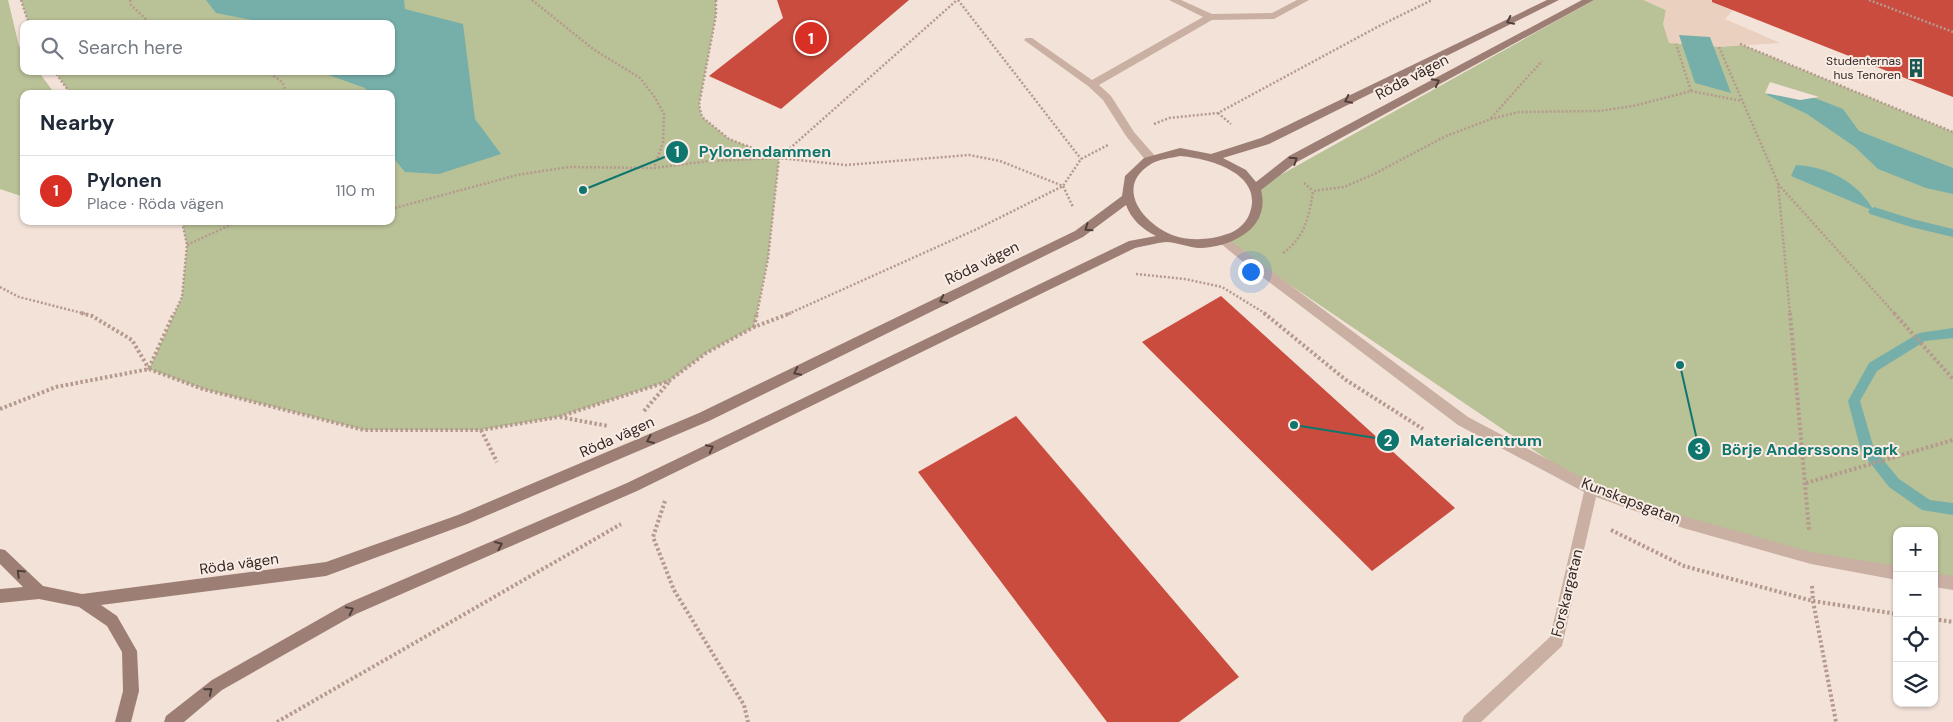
<!DOCTYPE html>
<html lang="en">
<head>
<meta charset="utf-8">
<style>
	:root { --surface:#fff; --page:#f2f2f3; --text:#1f2937; --muted:#747a83; --line:#e0e1e3; --accent:#d93025 }
	body { margin:0; font-family:"DM Sans",sans-serif; background:var(--page); color:var(--text) }
	.controls { position:absolute; right:15px; bottom:15px; display:grid; overflow:hidden; border-radius:10px; box-shadow:0 1px 4px #0004 }
	.controls button { width:45px; height:45px; display:grid; place-items:center; padding:0; border:0; border-bottom:1px solid var(--line); background:var(--surface); color:var(--text); font:25px sans-serif }
	.you { position:absolute; left:1250px; top:271px; width:18px; height:18px; margin:-12px; border:4px solid #fff; border-radius:50%; background:#1a73e8; box-shadow:0 0 0 8px #1a73e833 }
	.badge { display:grid; place-items:center; width:32px; height:32px; border-radius:50%; background:var(--accent); color:#fff; font-size:16px; font-weight:700 }
	.pin { position:absolute; translate:-50% -50%; border:2px solid #fff; box-shadow:0 1px 5px #0006 }
	.list { margin:0; padding:0; list-style:none }
	h2 { display:flex; justify-content:space-between; align-items:center; height:65px; margin:0; padding:0 20px; font-size:21px }
	h2 small { font-size:16px; font-weight:400; color:var(--muted) }
	.list li { display:grid; grid-template-columns:32px 1fr auto; gap:15px; align-items:center; box-sizing:border-box; height:70px; padding:0 20px; border-top:1px solid var(--line) }
	.list b { display:block; font-size:19px; white-space:nowrap }
	.list p { margin:0; font-size:16px; white-space:nowrap; color:var(--muted) }
	.list em { font-size:16px; font-style:normal; color:var(--muted) }
	.icon { flex:none; width:28px; height:28px; fill:none; stroke:currentColor; stroke-width:2; stroke-linecap:round; stroke-linejoin:round }
	.map { position:relative; flex:none; width:1953px; height:722px; overflow:hidden }
	.search { position:absolute; background:var(--surface); box-shadow:0 1px 4px #0004; left:20px; top:20px; width:375px; height:55px; display:flex; align-items:center; gap:12px; box-sizing:border-box; padding:0 18px; border-radius:10px; color:var(--muted); font-size:19px }
	.panel { position:absolute; background:var(--surface); box-shadow:0 1px 4px #0004; left:20px; top:90px; width:375px; height:135px; border-radius:10px }
	.map>svg:first-child { display:block }
</style>
</head>
<body>
<div class="map">
<svg width="1953" height="722" viewBox="0 0 1953 722">
	<rect width="100%" height="100%" fill="#f2e2d8"/>
	<path fill="#b9c197" d="M0,0H8L19,46L24,52V71H38L55,94H24V197L0,189Z
		M21,0H716V15L699,105L702,117L729,139L779,158L768,259L754,327L706,353L669,381L558,417L481,430H364L203,389L149,369L182,297L187,245L182,221H391V94H71L54,71H391V24H29Z
		M1594,0H1644L1666,10L1664,24L1719,47L1740,44L1953,132V583L1934,580V531H1897V573L1811,558L1591,489L1224,240L1250,224L1255,189Z"/>
	<path fill="#ead0be" d="M1644,0H1742L1725,19L1780,43L1719,47L1669,43L1663,24L1666,10Z"/>
	<path fill="#76afaa" d="M206,0H404L405,9L463,24L475,119L501,154L439,174L405,172L391,155V94H370L365,88L326,74L323,71H391V24H273L216,13Z
		M1679,35L1710,37L1731,93L1695,83Z
		M1771,85L1812,97L1843,109L1859,131L1953,168V194L1926,188L1878,169L1855,147L1807,114L1767,95Z
		M1796,165C1829,167 1858,182 1874,211L1791,176Z"/>
	<path fill="#f2e2d8" d="M1770,82L1816,96L1819,97L1800,100L1765,93Z"/>
	<g fill="none" stroke-linecap="round" stroke-linejoin="round">
		<path fill="#76afaa" fill-rule="evenodd" d="M1874,207L1912,219L1953,229V237L1911,227L1870,214L1868,211Z
			M1953,328V338L1925,341L1877,371L1860,401L1874,449L1899,479L1930,500L1953,503V515L1922,510L1889,487L1861,451L1848,401L1869,363L1919,333Z"/>
	</g>
	<path fill="#ca4c3e" d="M777,0H909L781,109L709,76L783,18Z
		M1712,0H1953V97L1712,2Z
		M1221,296L1455,508L1372,571L1142,342Z
		M1016,416L1239,677L1179,722H1107L918,472Z"/>
	<g fill="none" stroke-linecap="round" stroke-linejoin="round">
		<path stroke="#b6998e" stroke-width="2.5" stroke-dasharray="2 2" stroke-linecap="butt" d="M21,0L29,24
			M130,0L131,5L151,24
			M532,0L593,49L640,78L654,96L664,114L663,143L654,168
			M716,0V15L699,105L702,117L729,139L776,157
			M958,0L1081,159
			M1869,0L1953,32
			M1740,44L1953,132
			M1719,47L1778,183L1790,314
			M54,71L71,94
			M267,71L282,82L287,94
			M1691,91L1742,101
			M1218,113L1231,124
			M1491,118L1542,61
			M1154,124L1169,118L1218,113L1381,25L1432,0
			M1304,183L1313,191
			M1778,184L1895,314
			M391,209L517,175L569,167L654,168L710,161L779,158L846,165L969,155L1000,161L1063,186L1073,207
			M187,245L239,221
			M1283,253C1305,237 1309,217 1313,191L1344,187L1374,174L1446,136L1491,119L1519,112L1599,111L1633,106L1691,91L1676,44
			M1136,274L1185,279L1222,287L1266,314
			M0,287L19,297L86,314
			M174,314L182,297L187,245L182,221
			M757,314L768,259L779,158L957,0
			M788,314L977,229L1063,186L1081,159L1108,145"/>
		<path stroke="#b6998e" stroke-width="4" stroke-dasharray="2.5 2.5" stroke-linecap="butt" d="M81,313L92,316L132,340L149,369
			M1264,313L1346,380L1423,429
			M1790,313L1809,530
			M1894,313L1953,379
			M754,327L757,313
			M149,368L174,313
			M0,409L56,387L149,369L203,389L364,430H481L558,417L669,381L706,353L754,327L791,313
			M644,411L669,382
			M560,417L608,426
			M481,430L497,462
			M1806,483L1953,440
			M665,501L653,537L674,590L744,705L748,722
			M1611,530L1684,566L1813,601L1897,614
			M1812,586L1813,601L1836,722
			M1934,619L1953,622
			M277,722L621,524"/>
		<path fill="#cab0a3" fill-rule="evenodd" d="M1169,0H1181L1212,14L1272,13L1297,0H1309L1274,19L1212,20L1099,85L1111,96L1134,132L1155,156L1156,159L1155,162H1147L1126,136L1103,100L1088,86L1024,40L1026,38H1032L1092,80L1203,17Z"/>
		<path fill="#cab0a3" fill-rule="evenodd" d="M1224,236L1468,417L1596,485L1683,516L1811,552L1897,566V580L1811,564L1683,528L1596,497L1562,646L1481,722H1462L1464,716L1550,637L1584,492L1458,425L1253,270L1220,243L1218,240L1220,237Z
			M1934,573L1953,576V590L1934,587Z"/>
		<path fill="#9d7e75" fill-rule="evenodd" d="M1547,0H1559L1269,144L1223,158L1246,170L1256,182L1289,156L1582,0H1594L1297,162L1261,190C1271,228 1232,247 1200,248C1189,248 1177,242 1166,242C1156,243 1145,246 1135,248L637,491L356,614L222,690L184,722H164L166,716L212,680L346,604L627,483L1129,241L1156,236C1142,229 1131,219 1126,205L1083,237L709,421L467,524L326,576L101,605L117,616L137,651L139,691L131,722H115L123,691L122,652L107,626L79,607L39,599L0,603V589L23,587L0,564V549L5,550L43,586L82,594L326,562L458,515L699,413L1075,231L1122,196L1125,176L1144,158L1180,148L1211,154L1261,138ZM1180,156C1209,158 1266,174 1249,215C1246,223 1236,232 1227,234C1211,240 1191,241 1175,236C1144,225 1113,187 1151,164C1159,159 1171,158 1180,156Z"/>
	</g>
	<defs><path id="oneway-chevron" d="M-2-3.5L2.5 0L-2 3.5" fill="none" stroke-width="1.6" stroke-linecap="round" stroke-linejoin="round" transform="scale(1.25)"/></defs>
	<g stroke="#4f3e3a">
		<use href="#oneway-chevron" transform="translate(1510 21) rotate(154)"/>
		<use href="#oneway-chevron" transform="translate(1436 82) rotate(-28)"/>
		<use href="#oneway-chevron" transform="translate(1348 100) rotate(154)"/>
		<use href="#oneway-chevron" transform="translate(1294 160) rotate(-33)"/>
		<use href="#oneway-chevron" transform="translate(1088 228) rotate(145)"/>
		<use href="#oneway-chevron" transform="translate(943 300) rotate(154)"/>
		<use href="#oneway-chevron" transform="translate(797 372) rotate(154)"/>
		<use href="#oneway-chevron" transform="translate(650 440) rotate(157)"/>
		<use href="#oneway-chevron" transform="translate(710 448) rotate(-26)"/>
		<use href="#oneway-chevron" transform="translate(499 545) rotate(-23)"/>
		<use href="#oneway-chevron" transform="translate(20 573) rotate(-136)"/>
		<use href="#oneway-chevron" transform="translate(350 610) rotate(-26)"/>
		<use href="#oneway-chevron" transform="translate(209 691) rotate(-40)"/>
	</g>
	<defs>
		<g id="building-bare" transform="scale(1.5)"><path d="M-4-6H4V6H1V3H-1V6H-4ZM-2.5-4.3h1.7v1.8h-1.7ZM.8-4.3h1.7v1.8H.8ZM-2.5-1h1.7V.8h-1.7ZM.8-1h1.7V.8H.8Z" fill="#1a5753" stroke="#f9ece4" stroke-width="2.5" paint-order="stroke"/></g>
	</defs>
	<g fill-rule="evenodd">
		<use href="#building-bare" x="1916" y="68"/>
	</g>
	<g text-anchor="middle" dominant-baseline="central" stroke-width="4" stroke-linejoin="round" paint-order="stroke">
		<g font-size="12" fill="#352826" stroke="#f9ece4" text-anchor="end">
			<text x="1901" y="61">Studenternas<tspan x="1901" dy="14">hus Tenoren</tspan></text>
		</g>
		<g font-size="15" fill="#352826" stroke="#f9ece4">
			<text transform="translate(1412 77) rotate(-28)">Röda vägen</text>
			<text transform="translate(982 263) rotate(-26)">Röda vägen</text>
			<text transform="translate(617 437) rotate(-24)">Röda vägen</text>
			<text transform="translate(1631 501) rotate(21)">Kunskapsgatan</text>
			<text transform="translate(239 564) rotate(-8)">Röda vägen</text>
			<text transform="translate(1567 593) rotate(-76)">Forskargatan</text>
		</g>
	</g>
	<path fill="none" stroke="#0f766e" stroke-width="2" d="M583 190L677 152M1294 425L1388 440M1680 365L1699 449"/>
	<g fill="#0f766e" stroke="#f9ece4" stroke-width="2">
		<circle cx="583" cy="190" r="5"/>
		<circle cx="1294" cy="425" r="5"/>
		<circle cx="1680" cy="365" r="5"/>
		<circle cx="677" cy="152" r="12"/>
		<circle cx="1388" cy="440" r="12"/>
		<circle cx="1699" cy="449" r="12"/>
	</g>
	<g font-size="15" text-anchor="middle" font-weight="bold" fill="#fff">
		<text x="677" y="157">1</text>
		<text x="1388" y="446">2</text>
		<text x="1699" y="454">3</text>
	</g>
	<g font-size="16" text-anchor="middle" font-weight="bold" fill="#0f766e" stroke="#f9ece4" stroke-width="4" stroke-linejoin="round" paint-order="stroke">
		<text x="765" y="157">Pylonendammen</text>
		<text x="1476" y="446">Materialcentrum</text>
		<text x="1810" y="455">Börje Anderssons park</text>
	</g>
</svg>
<div class="controls">
<button>+</button>
<button>−</button>
<button><svg class="icon" aria-label="locate" viewBox="0 0 24 24"><circle cx="12" cy="12" r="6"/><path d="M12 2v4M12 18v4M2 12h4M18 12h4"/></svg></button>
<button><svg class="icon" aria-label="layers" viewBox="0 0 24 24"><path d="M12 4l9 5-9 5-9-5zM3 14l9 5 9-5"/></svg></button>
</div>
<div class="you"></div>
<div class="pin badge" style="left:811px;top:38px">1</div>
<div class="search"><svg class="icon" aria-label="search" viewBox="0 0 24 24"><circle cx="10" cy="10" r="6"/><path d="M15 15l6 6"/></svg>Search here</div>
<section class="panel">
<h2>Nearby<small></small></h2>
<ul class="list">
<li><span class="badge">1</span><div><b>Pylonen</b><p>Place · Röda vägen</p></div><em>110 m</em></li>
</ul>
</section>
</div>
</body>
</html>
